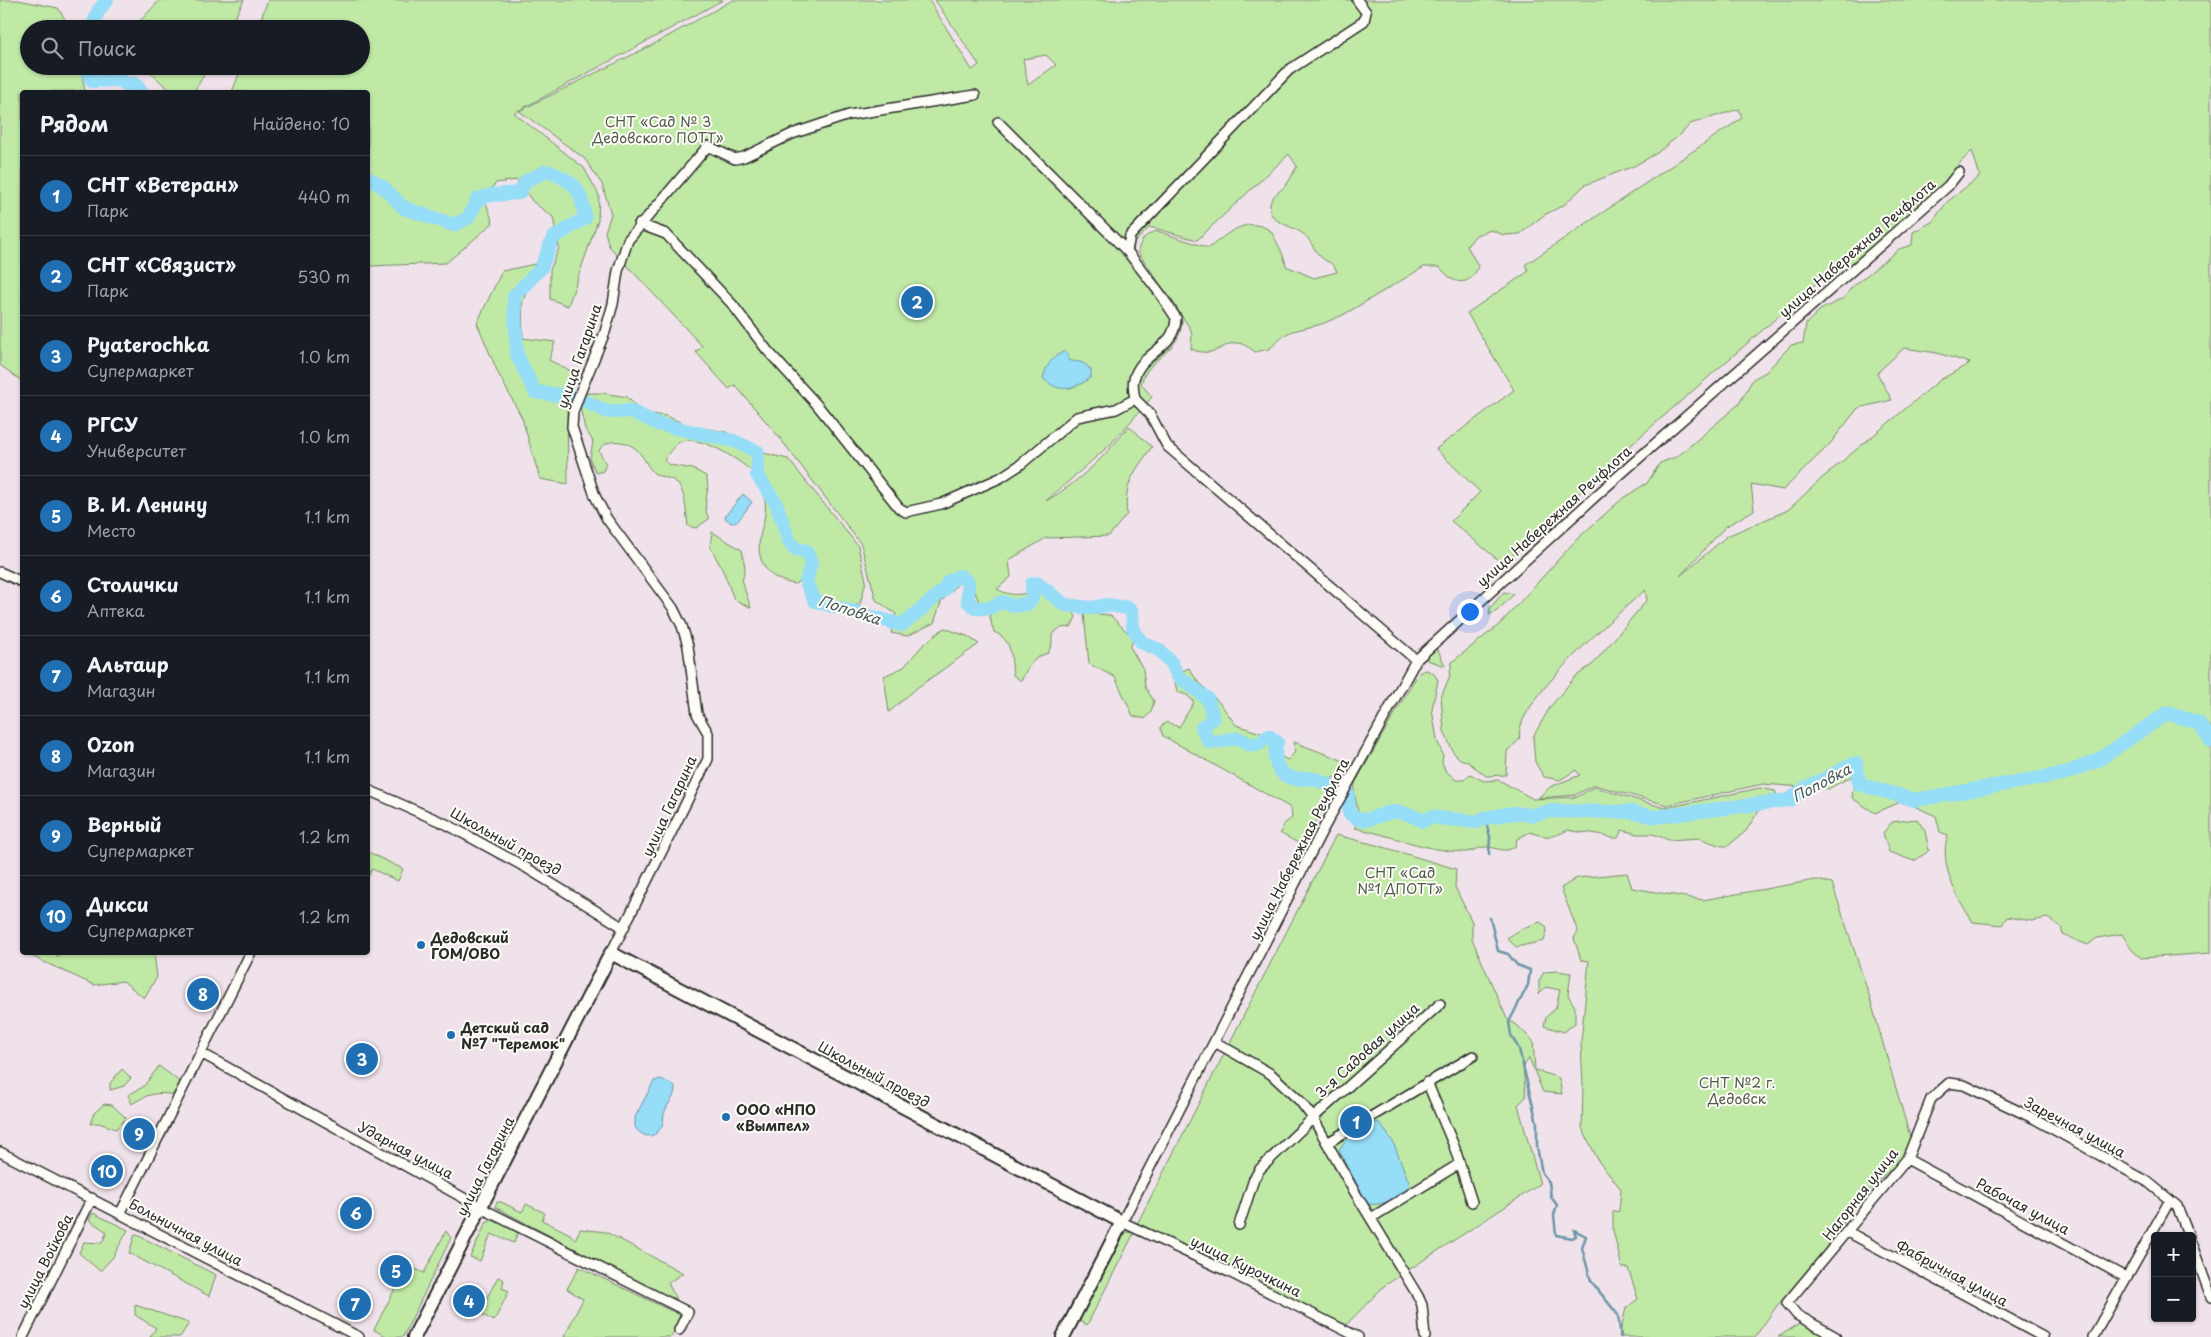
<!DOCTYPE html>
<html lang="ru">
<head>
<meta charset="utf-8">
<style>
	:root { --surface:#171b24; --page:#20242c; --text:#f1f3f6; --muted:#9ea1a6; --line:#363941; --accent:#1f6fb2 }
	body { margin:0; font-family:"Playpen Sans",sans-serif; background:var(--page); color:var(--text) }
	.controls { position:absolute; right:15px; bottom:15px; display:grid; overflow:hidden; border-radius:5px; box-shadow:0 1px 4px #0004 }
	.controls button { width:45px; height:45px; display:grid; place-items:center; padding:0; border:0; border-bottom:1px solid var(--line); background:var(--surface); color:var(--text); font:25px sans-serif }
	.you { position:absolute; left:1469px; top:611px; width:18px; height:18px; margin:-12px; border:4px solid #fff; border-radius:50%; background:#1a73e8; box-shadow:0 0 0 8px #1a73e833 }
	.badge { display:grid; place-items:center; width:32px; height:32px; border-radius:50%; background:var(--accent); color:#fff; font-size:16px; font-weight:700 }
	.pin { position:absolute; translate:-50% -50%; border:2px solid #fff; box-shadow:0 1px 5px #0006 }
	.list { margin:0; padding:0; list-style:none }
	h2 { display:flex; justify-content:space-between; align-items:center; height:65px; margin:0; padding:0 20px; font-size:21px }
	h2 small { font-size:16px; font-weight:400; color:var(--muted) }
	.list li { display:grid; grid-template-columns:32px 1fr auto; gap:15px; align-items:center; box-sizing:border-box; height:80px; padding:0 20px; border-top:1px solid var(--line) }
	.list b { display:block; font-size:19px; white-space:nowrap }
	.list p { margin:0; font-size:16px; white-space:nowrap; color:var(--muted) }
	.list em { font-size:16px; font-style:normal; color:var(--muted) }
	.icon { flex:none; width:28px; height:28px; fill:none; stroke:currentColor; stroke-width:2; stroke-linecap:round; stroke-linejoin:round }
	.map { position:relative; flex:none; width:2211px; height:1337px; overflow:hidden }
	.search { position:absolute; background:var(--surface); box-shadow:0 1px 4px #0004; left:20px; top:20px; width:350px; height:55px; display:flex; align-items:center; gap:12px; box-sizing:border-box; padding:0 18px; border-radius:28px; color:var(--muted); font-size:19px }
	.panel { position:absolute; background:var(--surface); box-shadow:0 1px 4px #0004; left:20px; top:90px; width:350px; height:865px; border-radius:5px }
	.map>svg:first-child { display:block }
</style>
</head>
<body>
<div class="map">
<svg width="2211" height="1337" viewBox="0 0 2211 1337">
	<rect width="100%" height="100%" fill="#f0e2ea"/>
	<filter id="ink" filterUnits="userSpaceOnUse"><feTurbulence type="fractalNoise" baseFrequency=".02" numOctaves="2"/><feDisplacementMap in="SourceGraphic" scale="10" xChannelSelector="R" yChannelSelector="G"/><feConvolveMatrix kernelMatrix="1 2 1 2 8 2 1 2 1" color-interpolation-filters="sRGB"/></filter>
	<g filter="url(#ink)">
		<path fill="#c0e9a6" stroke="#768a68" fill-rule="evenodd" d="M0,0H18L58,8L71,29H29V66H80L85,91L22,92V381L0,365Z
			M160,0H244L229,29H138L137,24Z
			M268,0H723L514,113L584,168L599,195L598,220L568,306L550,299V270L559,248L553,217L533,202L517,180L496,183L484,197L493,223L446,263L370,266L368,259V92H232L242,66H361V29H257Z
			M733,0H929L972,70L979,65L935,0H2211V953L2141,958L2132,950L2122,934L2097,938L2088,945L2063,935L2061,927L2047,918L2032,921L2007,917L2002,925L1973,922C1957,898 1938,864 1948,835L1940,832L1936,816L1903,801L1875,813L1852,798L1854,775L1828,789L1763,784L1667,805L1594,785L1575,795L1538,798L1550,787L1580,775L1576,770L1560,780L1544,777L1535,762L1533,737L1550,707L1575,677L1593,664L1647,600L1645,590C1620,612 1510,706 1520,739L1507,751L1506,775L1486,776L1468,762L1460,759L1453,752L1444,731L1441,697L1449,678L1452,662L1500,624L1577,539L1623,498L1647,483L1660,463L1678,456L1739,404L1753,379L1766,372L1791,345L1803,343L1806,324L1820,310L1844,298L1851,288L1899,249L1912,245L1913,232L1932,222L1947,202L1980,176L1972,151L1957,166L1946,182L1849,267L1843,260L1642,435L1503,564L1451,521L1480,492L1436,449L1514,390L1467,313L1529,271L1525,265L1742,118L1739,109L1690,124L1681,134L1657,153L1634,166L1585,185L1564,205L1544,215L1520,234L1504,235L1491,230L1476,235L1467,246L1478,266C1475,278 1464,286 1452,279C1447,276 1444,271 1439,267H1424L1343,315L1322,324L1293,331L1286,334L1269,349L1255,352C1225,327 1225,363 1191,349L1192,335L1190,328L1138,252C1140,240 1146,234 1157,231L1209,248C1228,233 1247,215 1271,231C1276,241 1285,256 1286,266L1314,278L1337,272C1334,263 1328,263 1321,257C1313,250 1311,239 1302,233C1291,225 1266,222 1270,204C1272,195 1280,192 1285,186C1290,181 1293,173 1297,166L1289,154L1197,240L1150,227L1134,243L1133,253C1148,272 1170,292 1180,314C1185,324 1179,338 1172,346C1160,360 1146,365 1141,384L1152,397L1111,444L1046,501C1078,483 1107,455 1129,426L1152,447C1135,471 1123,484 1127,514L1109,536L1046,538L1009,560L1011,577L997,589C1031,609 1049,563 1076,617L1071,627L1060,628L1052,634V644L1048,653C1032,658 1028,667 1021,681L1013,675C1011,657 1013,640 994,632C990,623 991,615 987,606L980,605L971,581L960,582L941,602L934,623L907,636L891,633L896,614L876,600L861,544L779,437L735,385L729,389L696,352L702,346L609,246L605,232L611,214L602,184L584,158L519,111L654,44ZM1046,55L1056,65L1028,85L1023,59ZM1904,348L1937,353L1970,363L1940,380L1821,479L1788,510L1727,536L1680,576L1725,527L1754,510L1751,484L1783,490L1829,445L1858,408L1892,400L1877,373Z
			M143,66H209L194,92H172Z
			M535,264L522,305L523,338L555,342L549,360L571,371L567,396L568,484L540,479L522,418L498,373L477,323L502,271Z
			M587,393H603L627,397L643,413L666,416L687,425L726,432L763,453L788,459L858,546L866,581L860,604L845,608L832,600L817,597L811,584L803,578L795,584C783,582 771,578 764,566C750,540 771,521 764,496C763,488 758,477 753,472C739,460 696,431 678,443C673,446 668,455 664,460L670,465L693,469L706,476C712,493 700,500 709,519L696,528L688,526C686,513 686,491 676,482C670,477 660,478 654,473C648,468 644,457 638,451C628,440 606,437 599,451L606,464L603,471L596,473L590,459L593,441L585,429L580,407Z
			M712,532L742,550L745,568L742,582L751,608L734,599L724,573L710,546Z
			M1504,592L1514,594L1497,611L1489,615L1490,608Z
			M1084,613L1110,615L1134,639L1130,647L1143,669L1145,687L1154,701L1151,712L1145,719L1133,716L1115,677L1089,664Z
			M944,628L967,636L979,644L918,687L889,712L884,676L904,667L923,645Z
			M1434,649L1438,650L1445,666L1427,660L1426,656Z
			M1189,668L1196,679L1219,702L1236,725L1267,735L1279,756L1288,760L1295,752L1294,742L1344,761L1346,771L1327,781C1328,787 1331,794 1328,801C1324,810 1306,838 1298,843L1280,833L1284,824L1292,818L1291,808L1163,736L1160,727L1167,722L1179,727L1194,702L1187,695L1177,692L1175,682L1180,672Z
			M1427,670L1434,674L1438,680L1432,709L1437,740L1443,755L1442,762L1445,770L1456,780H1464L1470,774L1484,781L1499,780L1533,799L1577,797L1594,787L1665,808L1760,788L1775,791L1779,798L1773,804L1759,810L1746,831L1728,846H1721L1699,838L1669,840L1653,834H1637L1622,830L1618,838C1609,839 1606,835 1598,834C1588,832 1578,833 1568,830C1552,838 1546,838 1530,832L1517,839L1515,847C1503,854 1498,847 1486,847C1478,847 1471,853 1463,852C1426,851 1391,835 1355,828L1358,812L1354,791L1355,783L1413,682L1420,672Z
			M1917,819L1925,831L1929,851L1914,861L1889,852L1883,833L1892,822Z
			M1336,835L1380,846L1456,869L1455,887L1472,922V939L1507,1019L1520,1028L1533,1041L1535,1070L1559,1078L1562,1094L1543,1092L1529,1058L1523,1068L1526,1097L1518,1105L1540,1184L1384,1286L1346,1325L1137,1224Z
			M368,852L403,869L398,881L372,869L368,877Z
			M1627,873L1632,888L1703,900L1815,880L1832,883L1869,995L1911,1140L1904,1156L1841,1218L1845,1225L1776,1307L1755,1337H1619L1626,1308L1638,1299L1628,1268H1622L1613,1230V1212L1619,1211L1621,1189L1599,1162L1582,1128L1583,1087L1581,1042L1589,961L1581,960L1574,938L1578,932L1561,888L1577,878Z
			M1540,922L1546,926L1547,931L1544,941L1516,947L1507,938L1523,928Z
			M61,953H154L157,977L144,998L123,981L94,985L29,955L30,953H55L58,957Z
			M1557,971L1571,973L1568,995L1575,1007V1023L1564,1032L1544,1026L1546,1017L1556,1008L1560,990L1545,987L1539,994V981L1544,972Z
			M159,1066L180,1082L173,1095C157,1091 145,1095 132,1104L128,1095L143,1087Z
			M122,1069L131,1078L124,1086L110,1090V1083Z
			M104,1104L112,1105L126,1118L116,1129L99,1123L90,1124L94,1113Z
			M497,1202H501L522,1212L526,1204L545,1213L542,1220L570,1234L575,1240L580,1229L606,1232L683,1273L668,1283L678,1303L495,1207Z
			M93,1213L128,1230L113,1257L100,1271L79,1253L84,1242L102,1243L107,1232L89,1220Z
			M493,1220L519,1229L514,1243L491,1234L480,1261L470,1257L486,1223Z
			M446,1231L451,1238L403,1337H388L374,1330L407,1265L424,1273Z
			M1128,1232L1134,1233L1087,1325L1081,1322L1078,1316L1122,1235Z
			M135,1234L216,1275L209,1296L129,1253Z
			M579,1267L682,1316L671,1337H564L583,1299L567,1289Z
			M498,1277L504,1280L502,1288L509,1291L494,1321L483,1315L484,1303Z
			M135,1305L189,1323L180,1337H150L156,1328L135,1315Z
			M1805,1320L1835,1337H1778Z"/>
		<path fill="#96ddf8" stroke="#6b96a6" d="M1066,351L1069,360C1080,364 1080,358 1091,370V377C1075,390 1058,394 1043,378C1046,366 1053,355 1066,351Z
			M743,494L752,502L738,521L731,523L725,518L726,515Z
			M661,1079L675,1086C676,1098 667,1103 664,1114C663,1118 664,1122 662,1126C655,1139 643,1139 635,1127V1117L654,1081Z
			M1379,1122L1393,1142L1410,1185C1402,1196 1383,1207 1368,1204L1364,1198L1339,1150C1346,1136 1363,1125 1379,1122Z"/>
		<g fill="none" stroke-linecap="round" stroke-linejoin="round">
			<path stroke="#6b96a6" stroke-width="2.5" d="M1485,818L1490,837L1489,854
				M1490,918L1498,951L1508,954L1517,965L1530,970L1528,985L1509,1022L1511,1035L1519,1049L1537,1123V1147L1542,1173L1549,1182L1551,1197L1557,1205L1554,1215L1556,1235L1572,1238L1576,1236L1574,1230L1586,1236L1582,1248L1591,1281L1618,1315L1621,1337"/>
			<path stroke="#96ddf8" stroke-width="14" d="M92,29L98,11L107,0
				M84,66L92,81L121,80L125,84H135L142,92
				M368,178L382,186L404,208L454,225L468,218L478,199L491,195L519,193L526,181L547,171C574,181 582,188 585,218L553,238L541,268L514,296L517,355L535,392L575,397L608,412L631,411L658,424L734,441L758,452L757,475L776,503L789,541L795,549L806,551L811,562L806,582L815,601L902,625L945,589L948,582L960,576L968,582V601L975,608H989L1002,602L1013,606L1027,604L1032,598V584L1037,583L1065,605L1091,608L1108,605L1128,608L1132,612L1133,628L1141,642L1159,650L1171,662L1178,676L1208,699L1213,718L1202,728L1209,742C1224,744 1236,732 1248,744L1257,745L1269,736L1277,742C1272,761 1277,777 1298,779C1302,780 1306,778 1310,778C1317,779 1326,784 1333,786
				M1348,794L1349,813C1365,828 1375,814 1393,812C1404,811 1414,816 1423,821L1431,817L1476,822L1485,818L1513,813L1532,815L1549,811L1632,812L1655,817L1789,800L1804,789L1856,763L1859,784L1915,800L2063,774L2097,761L2167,713L2199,723L2211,741"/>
			<g stroke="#2b2b2b" stroke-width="12">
				<path id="street" d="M1357,0L1366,12L1364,21L1289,70L1130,236L1127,251L1159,292L1176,318C1175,350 1141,351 1134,379C1132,384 1134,393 1135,399L1150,414L1167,446L1416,660
					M998,122L1127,251
					M639,224L666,234L732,304L767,350L818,406L899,508L906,512L941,504L1000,478L1020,465L1077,417L1116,409L1135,399
					M0,572L22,582
					M368,790L446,824L525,867L624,928
					M611,953L708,759V733L697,714L688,646L682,626L673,608L607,519L595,496L572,427L573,412L580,393L605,332L613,304L618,271L628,240L708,146L735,159L744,157L792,134L849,115L975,95
					M1215,1042L1271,1074L1300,1101L1313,1118L1354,1191L1418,1296L1422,1305L1425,1337
					M201,1053L489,1212L688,1312L679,1330
					M1427,1082L1454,1146L1472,1202
					M1327,1143L1473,1056
					M0,1152L359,1337
					M1907,1159L2125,1277
					M121,1212L251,952
					M1371,1218L1459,1164
					M1239,1225L1254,1179L1260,1169L1313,1118L1440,1004
					M1848,1232L2043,1337
					M2192,1245L2211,1297
					M23,1337L92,1198
					M1358,1337L1229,1272L1122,1222L1321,833L1416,660L1598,494L1948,186L1959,172
					M1836,1337L1797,1315L1787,1303L1907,1159L1931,1099L1949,1083L1964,1085L2035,1119L2148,1182L2177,1206L2189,1236
					M2093,1337L2170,1200"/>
			</g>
			<g stroke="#2b2b2b" stroke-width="16">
				<path id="secondary" d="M414,1337L611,953L1122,1222L1063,1337"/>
			</g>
			<use href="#street" stroke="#fdfcf7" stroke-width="9"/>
			<use href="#secondary" stroke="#fdfcf7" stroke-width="12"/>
		</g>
	</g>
	<g fill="#1f6fb2" stroke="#fdfcf7" stroke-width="2">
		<circle cx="421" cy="945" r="5"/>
		<circle cx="451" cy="1035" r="5"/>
		<circle cx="726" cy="1117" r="5"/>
	</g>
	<g text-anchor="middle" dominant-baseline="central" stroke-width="4" stroke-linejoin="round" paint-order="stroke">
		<g font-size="14" fill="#505a4a" stroke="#fdfcf7">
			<text x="658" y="121">СНТ «Сад № 3<tspan x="658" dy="16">Дедовского ПОТТ»</tspan></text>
			<text x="1400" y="872">СНТ «Сад<tspan x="1400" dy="16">№1 ДПОТТ»</tspan></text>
			<text x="1737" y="1082">СНТ №2 г.<tspan x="1737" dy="16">Дедовск</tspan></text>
		</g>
		<g font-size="14" fill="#2b2b2b" stroke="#fdfcf7">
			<text transform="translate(1857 248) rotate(-41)">улица Набережная Речфлота</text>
			<text transform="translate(579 356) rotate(-71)">улица Гагарина</text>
			<text transform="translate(1554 516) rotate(-42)">улица Набережная Речфлота</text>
			<text transform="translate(669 806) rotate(-65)">улица Гагарина</text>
			<text transform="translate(506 841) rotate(29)">Школьный проезд</text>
			<text transform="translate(1299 849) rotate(-63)">улица Набережная Речфлота</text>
			<text transform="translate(1367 1050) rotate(-42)">3-я Садовая улица</text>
			<text transform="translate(874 1074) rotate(28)">Школьный проезд</text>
			<text transform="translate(2075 1127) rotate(28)">Заречная улица</text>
			<text transform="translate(406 1150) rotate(28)">Ударная улица</text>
			<text transform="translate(485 1166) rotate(-63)">улица Гагарина</text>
			<text transform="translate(1860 1194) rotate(-52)">Нагорная улица</text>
			<text transform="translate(2023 1206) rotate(28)">Рабочая улица</text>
			<text transform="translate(186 1232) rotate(28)">Больничная улица</text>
			<text transform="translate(45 1261) rotate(-63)">улица Войкова</text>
			<text transform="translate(1246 1266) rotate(26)">улица Курочкина</text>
			<text transform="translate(1952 1273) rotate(28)">Фабричная улица</text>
		</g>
		<g font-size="14" font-weight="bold" fill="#2b2b2b" stroke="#fdfcf7" text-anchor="start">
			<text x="431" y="937">Дедовский<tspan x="431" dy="16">ГОМ/ОВО</tspan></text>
			<text x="461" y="1027">Детский сад<tspan x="461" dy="16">№7 "Теремок"</tspan></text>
			<text x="736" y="1109">ООО «НПО<tspan x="736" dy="16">«Вымпел»</tspan></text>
		</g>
		<g font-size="15" font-style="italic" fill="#46585e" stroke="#fdfcf7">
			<text transform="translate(850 609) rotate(18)">Поповка</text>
			<text transform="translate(1821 782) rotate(-28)">Поповка</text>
		</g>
	</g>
</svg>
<div class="controls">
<button>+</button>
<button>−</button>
</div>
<div class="you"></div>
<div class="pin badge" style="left:1356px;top:1122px">1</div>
<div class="pin badge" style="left:917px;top:302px">2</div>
<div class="pin badge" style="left:362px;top:1059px">3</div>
<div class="pin badge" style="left:469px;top:1301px">4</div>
<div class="pin badge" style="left:396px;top:1271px">5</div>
<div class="pin badge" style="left:356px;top:1213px">6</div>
<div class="pin badge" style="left:355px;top:1304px">7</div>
<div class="pin badge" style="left:203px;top:994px">8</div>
<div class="pin badge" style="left:139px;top:1134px">9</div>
<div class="pin badge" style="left:107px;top:1171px">10</div>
<div class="search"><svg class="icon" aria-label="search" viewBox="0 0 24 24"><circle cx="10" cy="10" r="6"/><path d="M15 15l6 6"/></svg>Поиск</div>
<section class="panel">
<h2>Рядом<small>Найдено: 10</small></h2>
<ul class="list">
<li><span class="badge">1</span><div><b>СНТ «Ветеран»</b><p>Парк</p></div><em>440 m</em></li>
<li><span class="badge">2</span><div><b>СНТ «Связист»</b><p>Парк</p></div><em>530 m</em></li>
<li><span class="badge">3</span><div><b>Pyaterochka</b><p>Супермаркет</p></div><em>1.0 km</em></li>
<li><span class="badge">4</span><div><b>РГСУ</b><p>Университет</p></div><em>1.0 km</em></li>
<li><span class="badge">5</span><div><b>В. И. Ленину</b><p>Место</p></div><em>1.1 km</em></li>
<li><span class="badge">6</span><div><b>Столички</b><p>Аптека</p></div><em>1.1 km</em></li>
<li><span class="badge">7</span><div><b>Альтаир</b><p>Магазин</p></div><em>1.1 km</em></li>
<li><span class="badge">8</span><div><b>Ozon</b><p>Магазин</p></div><em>1.1 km</em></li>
<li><span class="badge">9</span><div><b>Верный</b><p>Супермаркет</p></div><em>1.2 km</em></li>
<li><span class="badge">10</span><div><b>Дикси</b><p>Супермаркет</p></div><em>1.2 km</em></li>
</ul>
</section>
</div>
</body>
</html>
